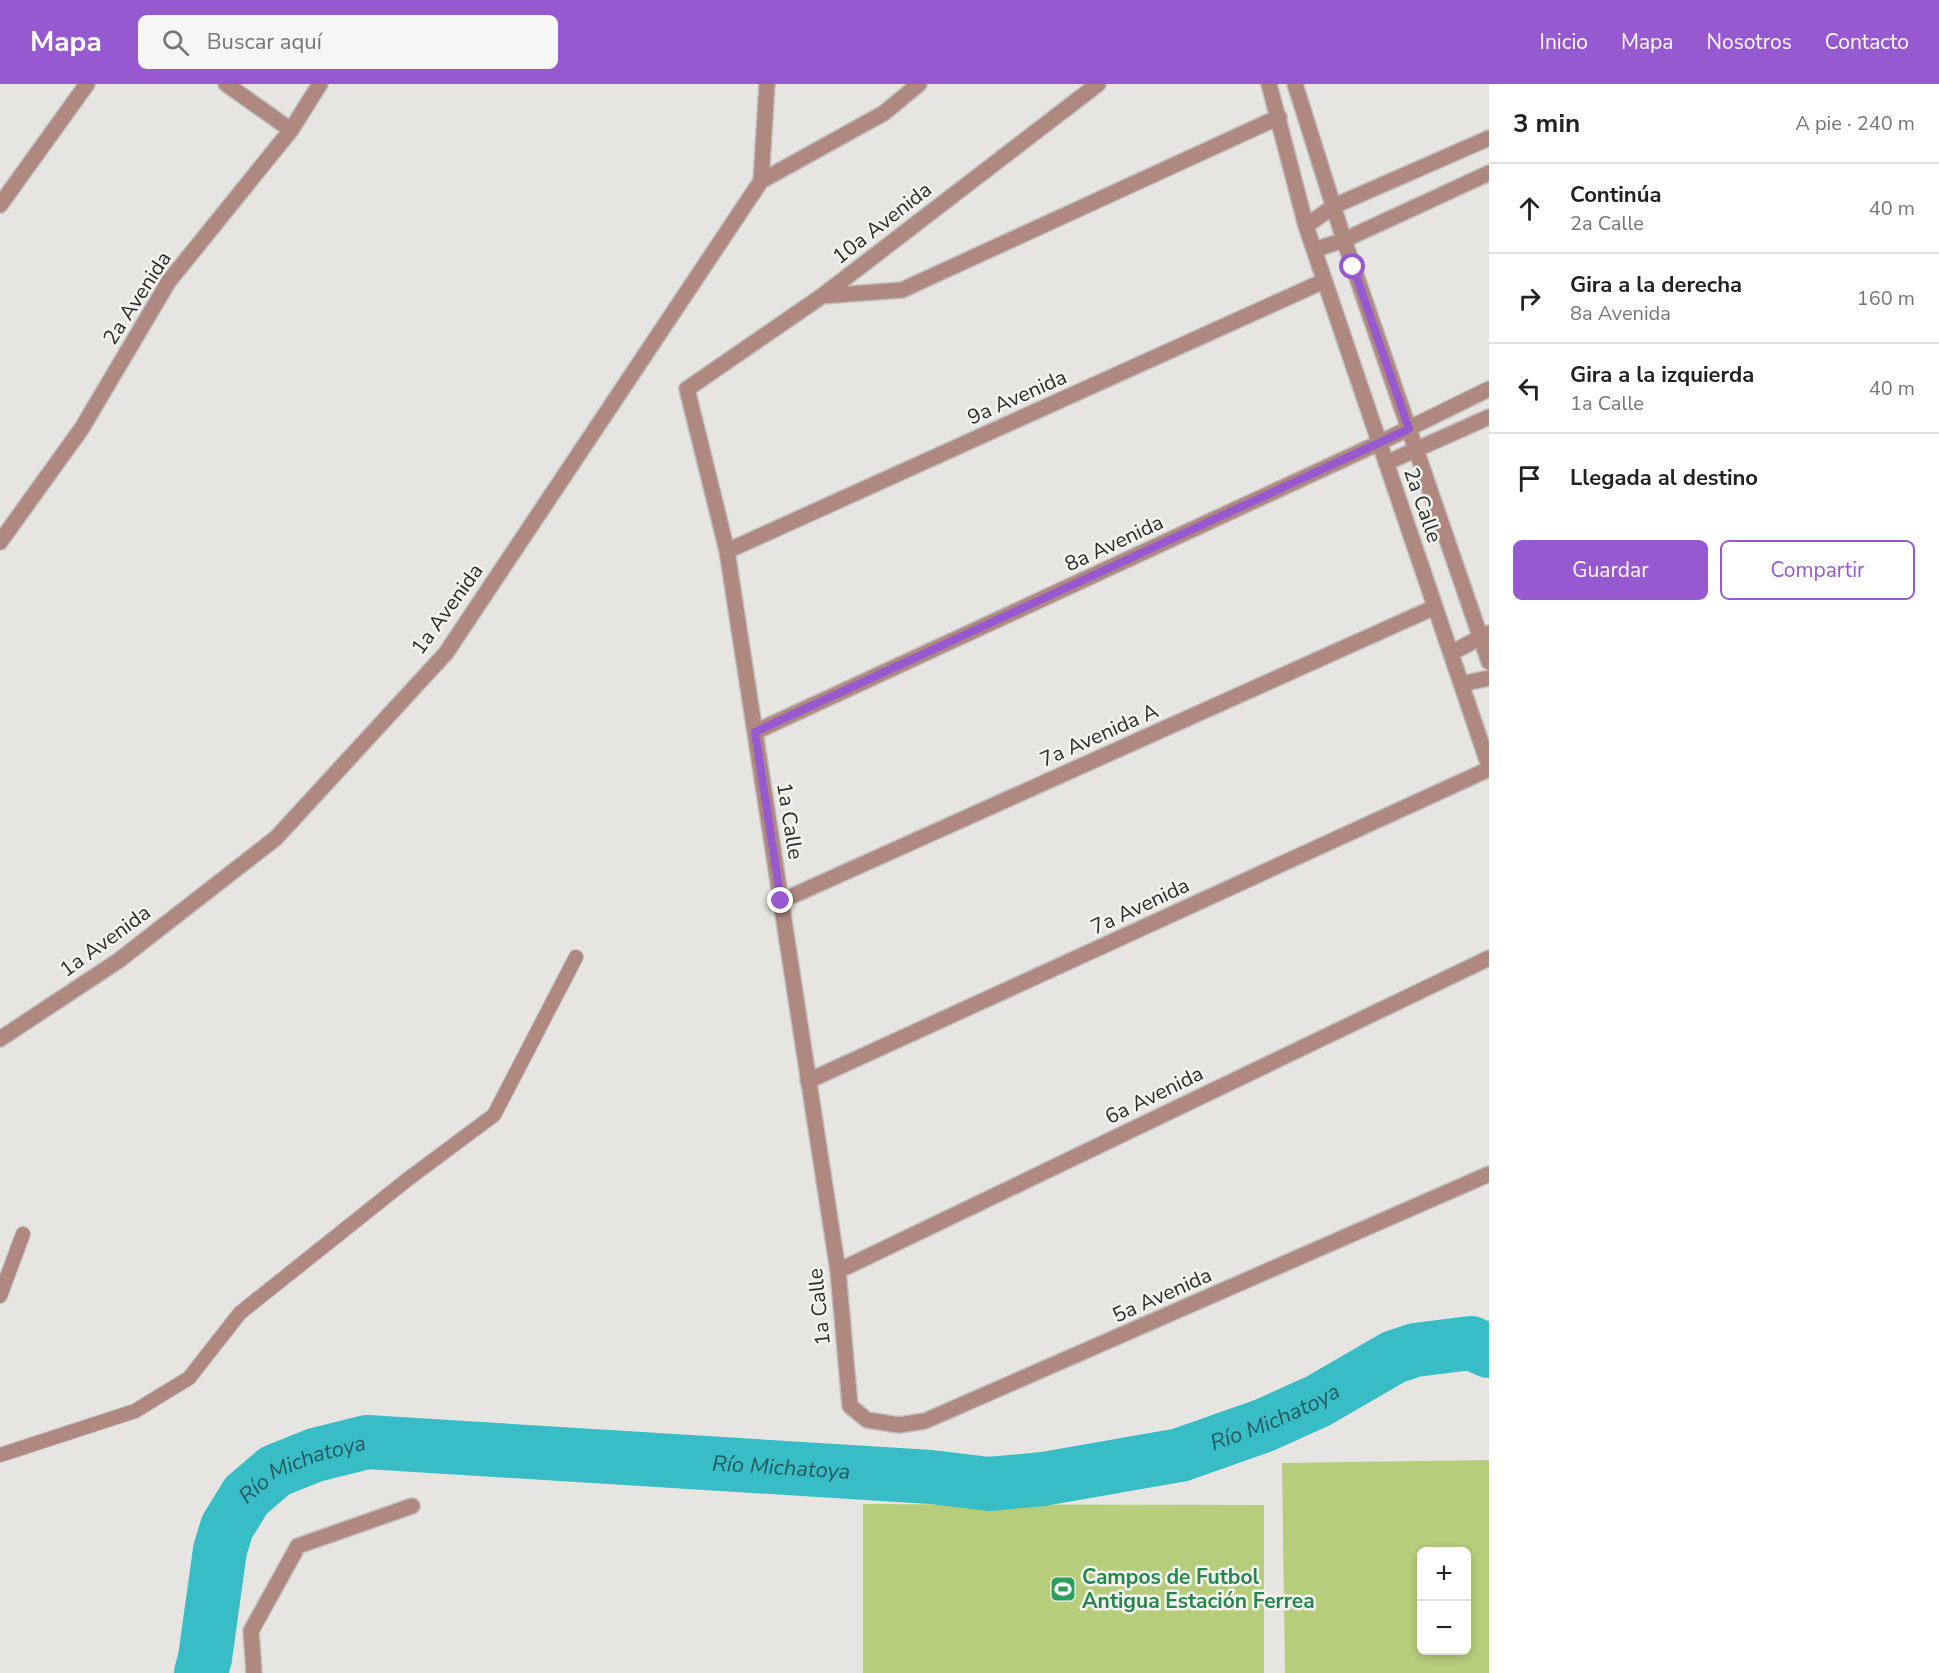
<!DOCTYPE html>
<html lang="es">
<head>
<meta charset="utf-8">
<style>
	:root { --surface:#fff; --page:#f6f6f6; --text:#222; --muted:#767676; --line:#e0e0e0; --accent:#9659d0 }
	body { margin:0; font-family:"Nunito Sans",sans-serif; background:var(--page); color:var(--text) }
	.controls { position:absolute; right:18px; bottom:18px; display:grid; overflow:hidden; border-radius:9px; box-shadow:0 3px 9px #0003 }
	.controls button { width:54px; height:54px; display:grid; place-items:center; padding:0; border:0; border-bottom:2px solid var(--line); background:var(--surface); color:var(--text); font:30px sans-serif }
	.stop { position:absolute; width:18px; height:18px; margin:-14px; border:4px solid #9659d0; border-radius:50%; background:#fff }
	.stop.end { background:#9659d0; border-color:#fff; box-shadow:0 2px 6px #0008 }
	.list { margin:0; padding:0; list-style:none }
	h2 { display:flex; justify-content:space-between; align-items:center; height:78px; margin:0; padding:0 24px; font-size:26px }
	h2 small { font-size:20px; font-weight:400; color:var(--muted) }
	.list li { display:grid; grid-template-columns:39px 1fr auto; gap:18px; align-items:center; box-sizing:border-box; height:90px; padding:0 24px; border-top:2px solid var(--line) }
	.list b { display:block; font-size:22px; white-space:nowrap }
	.list p { margin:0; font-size:20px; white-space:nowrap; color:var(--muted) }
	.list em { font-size:20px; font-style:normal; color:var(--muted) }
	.actions { display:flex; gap:12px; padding:18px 24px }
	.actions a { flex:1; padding:14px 0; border:2px solid var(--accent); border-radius:9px; text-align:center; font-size:21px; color:var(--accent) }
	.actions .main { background:var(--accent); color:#fff }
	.icon { flex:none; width:33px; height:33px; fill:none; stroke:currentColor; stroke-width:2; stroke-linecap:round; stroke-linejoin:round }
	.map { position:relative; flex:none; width:1489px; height:1589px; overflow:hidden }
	header { display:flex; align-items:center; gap:36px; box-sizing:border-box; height:84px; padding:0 30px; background:var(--accent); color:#fff }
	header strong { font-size:28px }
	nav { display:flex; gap:33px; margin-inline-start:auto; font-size:21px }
	.search { width:420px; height:54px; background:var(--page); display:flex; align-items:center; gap:15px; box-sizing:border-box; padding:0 21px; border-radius:9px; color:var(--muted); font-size:22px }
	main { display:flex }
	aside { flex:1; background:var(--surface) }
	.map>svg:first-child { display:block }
</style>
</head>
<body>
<header>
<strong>Mapa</strong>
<div class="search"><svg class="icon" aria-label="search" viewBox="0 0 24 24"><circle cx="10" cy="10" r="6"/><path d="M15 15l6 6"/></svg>Buscar aquí</div>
<nav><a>Inicio</a><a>Mapa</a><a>Nosotros</a><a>Contacto</a></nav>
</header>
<main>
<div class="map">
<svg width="1489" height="1589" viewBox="0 0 1489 1589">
	<rect width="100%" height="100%" fill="#e6e5e2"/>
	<path fill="#b6cd7b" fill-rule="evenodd" d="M1489,1376V1589H1285L1282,1379ZM1422,1468H1466V1566H1422Z
		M863,1420L1264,1421V1589H863Z"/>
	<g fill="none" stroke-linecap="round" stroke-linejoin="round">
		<path stroke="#38bcc5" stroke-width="54" id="s1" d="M201,1589L205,1574L220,1466L227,1443L246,1412L275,1387L315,1371L367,1358L931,1393L989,1400L1043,1395L1180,1371L1265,1341L1318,1317L1394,1273L1415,1266L1471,1259L1489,1267"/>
		<g stroke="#c1c0bd" stroke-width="16">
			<path id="lane" d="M0,1212L23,1150
				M0,1371L135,1327L189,1294L240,1229L408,1095L494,1031L576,873"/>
		</g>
		<g stroke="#c1c0bd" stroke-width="18">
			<path id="street" d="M226,0L291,46
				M1098,0L822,212L687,305L727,467L838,1187L850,1322L867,1336L899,1341L925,1337L1489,1090
				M1269,0L1306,142L1489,682
				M1295,0L1344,156L1489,578
				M761,97L884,29L919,0
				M0,121L87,0
				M1306,142L1334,122L1489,54
				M1314,166L1344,156L1489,89
				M822,212L902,206L1279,33
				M1386,379L1489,333
				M0,458L82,344L169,197L291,46L320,0
				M727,467L1324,197
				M1451,569L1489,549
				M1461,600L1489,594
				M755,648L1379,359L1489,305
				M781,817L1435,523
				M0,955L118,877L276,754L446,569L761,97L767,0
				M808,997L1489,685
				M838,1187L1489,874
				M254,1589L251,1547L298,1462L412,1422"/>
		</g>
		<use href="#lane" stroke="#af8880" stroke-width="14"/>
		<use href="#street" stroke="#af8880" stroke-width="15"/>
	</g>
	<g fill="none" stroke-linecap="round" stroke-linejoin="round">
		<path stroke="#9659d0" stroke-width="8" d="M781,817L755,648L1409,345L1353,183"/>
	</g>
	<defs>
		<g id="stadium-square" transform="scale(1.35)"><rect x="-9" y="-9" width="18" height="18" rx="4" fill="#2e9e5b" stroke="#f3f3ef"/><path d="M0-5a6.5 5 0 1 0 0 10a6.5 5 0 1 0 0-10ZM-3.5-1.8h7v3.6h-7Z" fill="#fff"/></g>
	</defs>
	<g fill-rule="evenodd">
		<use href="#stadium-square" x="1063" y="1505"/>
	</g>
	<g text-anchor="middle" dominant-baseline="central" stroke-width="5" stroke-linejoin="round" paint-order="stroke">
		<g font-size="21" fill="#2c2c2a" stroke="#f3f3ef">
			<text transform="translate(882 139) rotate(-38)">10a Avenida</text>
			<text transform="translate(137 214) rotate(-57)">2a Avenida</text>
			<text transform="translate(1017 313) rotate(-24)">9a Avenida</text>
			<text transform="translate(1423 421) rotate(71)">2a Calle</text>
			<text transform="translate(1114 459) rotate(-25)">8a Avenida</text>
			<text transform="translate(447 525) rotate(-54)">1a Avenida</text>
			<text transform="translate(1099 651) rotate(-24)">7a Avenida A</text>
			<text transform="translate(790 737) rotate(81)">1a Calle</text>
			<text transform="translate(1140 822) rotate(-25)">7a Avenida</text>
			<text transform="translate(105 857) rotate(-36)">1a Avenida</text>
			<text transform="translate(1154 1011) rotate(-26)">6a Avenida</text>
			<text transform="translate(1162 1211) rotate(-24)">5a Avenida</text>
			<text transform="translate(819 1223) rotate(-96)">1a Calle</text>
		</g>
		<g font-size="21" font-weight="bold" fill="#27864d" stroke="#f3f3ef" text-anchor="start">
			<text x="1082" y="1493">Campos de Futbol<tspan x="1082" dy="24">Antigua Estación Ferrea</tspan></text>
		</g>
		<g font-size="22" font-style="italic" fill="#265b5f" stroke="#f3f3ef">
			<text stroke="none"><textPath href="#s1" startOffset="1239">Río Michatoya</textPath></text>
			<text stroke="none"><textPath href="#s1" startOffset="735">Río Michatoya</textPath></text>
			<text stroke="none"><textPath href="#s1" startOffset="249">Río Michatoya</textPath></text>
		</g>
	</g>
</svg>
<div class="controls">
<button>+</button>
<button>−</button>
</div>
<div class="stop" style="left:1353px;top:183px"></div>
<div class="stop end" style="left:781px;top:817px"></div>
</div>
<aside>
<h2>3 min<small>A pie · 240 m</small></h2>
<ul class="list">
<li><svg class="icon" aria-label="ahead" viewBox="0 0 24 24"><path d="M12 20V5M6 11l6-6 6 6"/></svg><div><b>Continúa</b><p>2a Calle</p></div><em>40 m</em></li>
<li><svg class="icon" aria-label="right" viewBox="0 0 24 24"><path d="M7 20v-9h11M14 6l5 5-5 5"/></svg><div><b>Gira a la derecha</b><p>8a Avenida</p></div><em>160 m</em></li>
<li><svg class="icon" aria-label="left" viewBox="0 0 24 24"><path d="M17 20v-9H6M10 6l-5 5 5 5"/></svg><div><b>Gira a la izquierda</b><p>1a Calle</p></div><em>40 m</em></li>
<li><svg class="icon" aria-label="arrive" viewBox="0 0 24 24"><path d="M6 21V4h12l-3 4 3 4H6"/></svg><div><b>Llegada al destino</b></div></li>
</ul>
<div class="actions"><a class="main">Guardar</a><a>Compartir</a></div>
</aside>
</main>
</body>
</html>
